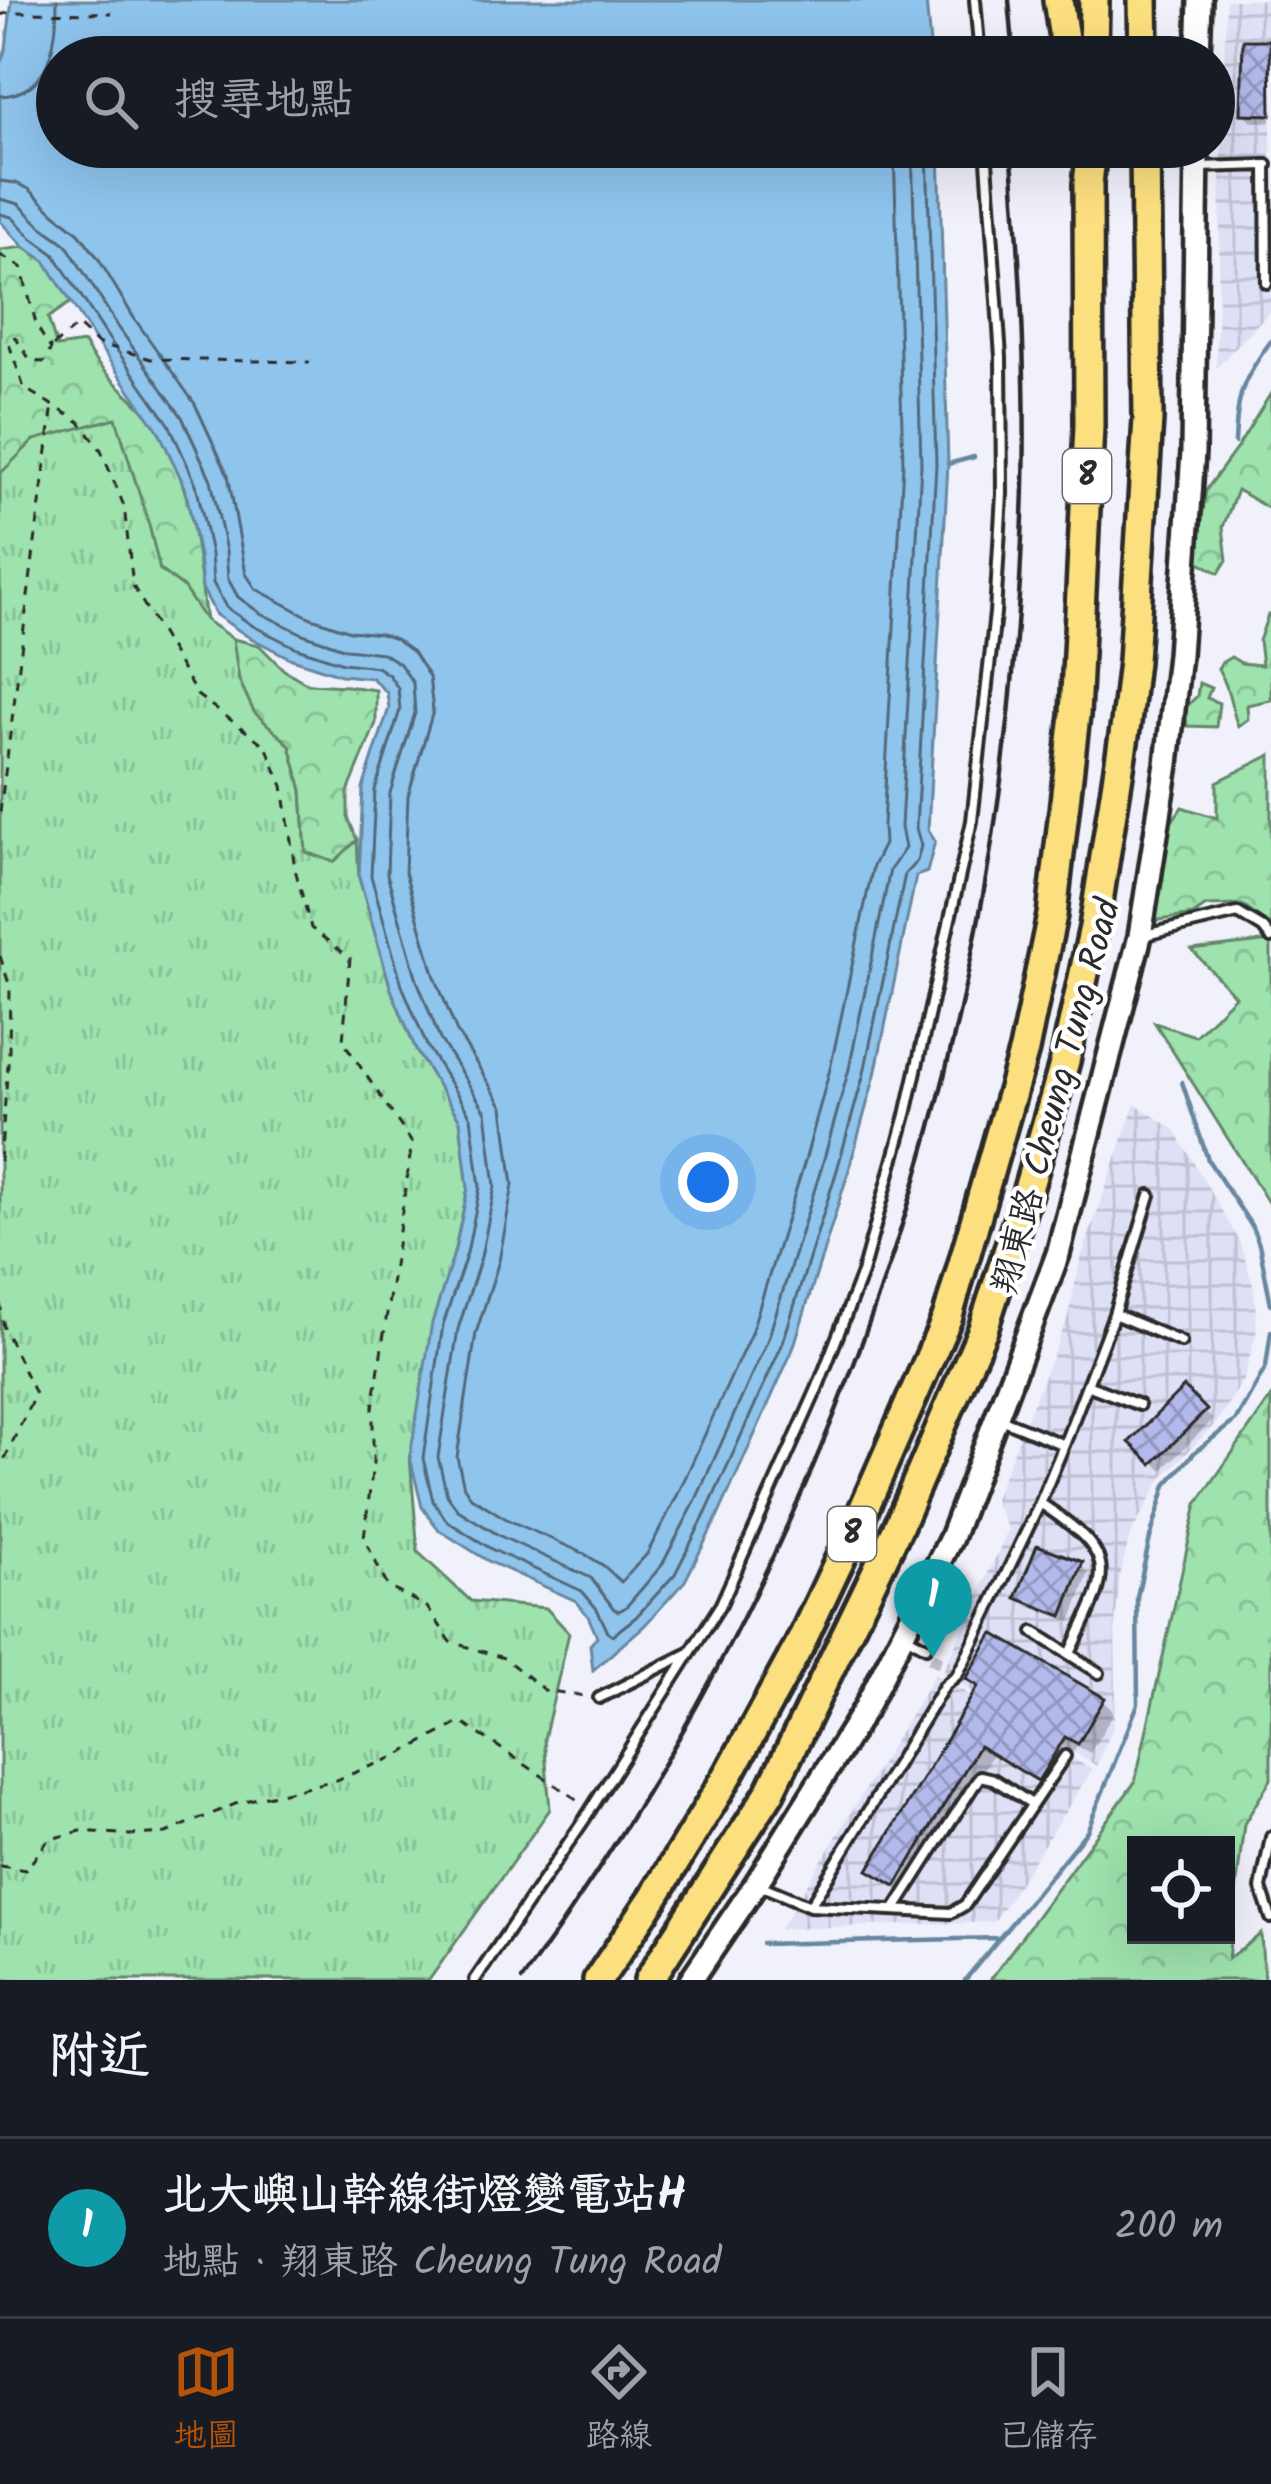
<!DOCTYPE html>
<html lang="zh-TW">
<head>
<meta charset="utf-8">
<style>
	:root { --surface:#171b24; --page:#20242c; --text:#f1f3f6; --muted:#9ea1a6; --line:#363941; --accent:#b45309 }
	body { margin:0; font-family:Kalam,"LXGW WenKai TC",sans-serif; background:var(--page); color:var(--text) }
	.controls { position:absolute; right:36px; bottom:36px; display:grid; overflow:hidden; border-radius:0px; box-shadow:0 12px 48px #0002 }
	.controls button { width:108px; height:108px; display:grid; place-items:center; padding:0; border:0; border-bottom:3px solid var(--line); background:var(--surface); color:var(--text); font:60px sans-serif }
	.you { position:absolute; left:708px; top:1182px; width:42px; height:42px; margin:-30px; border:9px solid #fff; border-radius:50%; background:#1a73e8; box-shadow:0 0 0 18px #1a73e833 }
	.badge { display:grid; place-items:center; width:78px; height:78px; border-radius:50%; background:var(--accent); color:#fff; font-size:39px; font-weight:700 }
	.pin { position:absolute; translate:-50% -99px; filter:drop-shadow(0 3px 6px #0008) }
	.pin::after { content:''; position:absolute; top:63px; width:42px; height:36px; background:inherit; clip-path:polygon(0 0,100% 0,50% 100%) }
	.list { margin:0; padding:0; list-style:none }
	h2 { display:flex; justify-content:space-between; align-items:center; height:156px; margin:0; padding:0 48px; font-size:51px }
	h2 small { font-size:39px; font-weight:400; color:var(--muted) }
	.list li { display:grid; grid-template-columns:78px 1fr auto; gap:36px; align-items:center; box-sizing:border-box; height:180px; padding:0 48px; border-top:3px solid var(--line) }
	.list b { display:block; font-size:45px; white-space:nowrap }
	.list p { margin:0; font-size:39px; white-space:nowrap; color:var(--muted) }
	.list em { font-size:39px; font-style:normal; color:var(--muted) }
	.icon { flex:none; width:66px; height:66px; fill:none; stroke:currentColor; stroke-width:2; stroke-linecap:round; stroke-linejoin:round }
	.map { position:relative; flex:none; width:1271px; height:1980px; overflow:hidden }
	.search { position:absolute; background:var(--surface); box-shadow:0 12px 48px #0002; left:36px; right:36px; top:36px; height:132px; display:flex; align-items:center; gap:30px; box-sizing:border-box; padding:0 42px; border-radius:66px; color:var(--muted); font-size:45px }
	.sheet { height:336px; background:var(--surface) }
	nav { display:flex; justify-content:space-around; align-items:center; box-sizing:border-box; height:168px; border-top:3px solid var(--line); background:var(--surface); font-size:33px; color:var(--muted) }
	nav a { display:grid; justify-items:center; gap:6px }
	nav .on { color:var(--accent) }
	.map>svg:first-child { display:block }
</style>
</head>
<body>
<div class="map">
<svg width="1271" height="1980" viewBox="0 0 1271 1980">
	<defs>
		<pattern id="industrial-grid" width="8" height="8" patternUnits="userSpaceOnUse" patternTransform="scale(3)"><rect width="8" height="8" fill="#dee0f6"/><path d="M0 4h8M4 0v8" fill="none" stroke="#bfc0d3"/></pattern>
		<pattern id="grass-tufts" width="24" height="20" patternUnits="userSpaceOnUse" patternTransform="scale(3)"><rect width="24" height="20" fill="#9ee2ad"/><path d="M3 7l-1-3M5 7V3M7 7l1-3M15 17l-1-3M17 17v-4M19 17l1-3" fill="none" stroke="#88c295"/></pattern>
		<pattern id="forest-crowns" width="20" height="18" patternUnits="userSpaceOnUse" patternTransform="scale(3)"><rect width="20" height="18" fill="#9ee2ad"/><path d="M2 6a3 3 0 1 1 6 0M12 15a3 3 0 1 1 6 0" fill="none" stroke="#88c295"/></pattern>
		<pattern id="building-cross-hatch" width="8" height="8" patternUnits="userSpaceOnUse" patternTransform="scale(3)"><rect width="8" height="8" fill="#b3baeb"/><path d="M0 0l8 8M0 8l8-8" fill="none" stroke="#9297bf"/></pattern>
	</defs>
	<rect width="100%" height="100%" fill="#f0f1fb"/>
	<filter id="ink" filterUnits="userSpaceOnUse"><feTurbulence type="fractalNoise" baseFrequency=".00833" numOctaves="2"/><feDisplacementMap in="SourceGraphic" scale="24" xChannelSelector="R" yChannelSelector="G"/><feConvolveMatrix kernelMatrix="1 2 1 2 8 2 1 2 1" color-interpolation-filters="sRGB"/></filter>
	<g filter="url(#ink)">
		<path fill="url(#industrial-grid)" d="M1226,0H1271V310L1216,368Z
			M1135,1104L1174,1129L1239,1240L1254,1288L1257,1330L1244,1379L1216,1423L1163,1477L1130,1535L1120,1577L1115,1625L1116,1697L1113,1728L1096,1766L942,1673L1008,1530L994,1499L1067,1320L1081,1258Z
			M935,1674L1092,1770L994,1922L780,1929Z"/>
		<path fill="url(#grass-tufts)" stroke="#64866c" stroke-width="3" d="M121,416L154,522L160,570L183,587L207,621L249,650L255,712L290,745L302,790L306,852L334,861L357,840L359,878L391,989L417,1052L460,1120L468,1188L410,1457L418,1552L471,1601L546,1608L569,1633L544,1739L550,1809L429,1980H0V468L38,437Z"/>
		<path fill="url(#forest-crowns)" stroke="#64866c" stroke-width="3" fill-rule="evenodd" d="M24,247L45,261L71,302L48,318L57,347L84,343C102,379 136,394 158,429C194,487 197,555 206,621L183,587L160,570L149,525L116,418L34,440L0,474V250Z
			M1271,393V510L1237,490L1223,527L1227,560L1219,573L1196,560L1206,490L1237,448Z
			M1268,615H1271V700L1247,705L1248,719L1238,726C1230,706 1230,688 1218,669L1221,663L1231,657L1241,663L1262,665L1259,641Z
			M233,639L259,645L284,670L308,684L347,686L376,690V723L348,792V817L357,840L334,862L306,852L302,790L290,745L254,712L239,680Z
			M1199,683L1211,688L1207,698L1219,703L1216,727L1187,726L1185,708L1197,696Z
			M1271,755V927L1242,905L1206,906L1193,915L1153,921L1166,830L1182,807L1217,818V782Z
			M1271,941V1207L1155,1023L1195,1036L1235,996L1192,950Z
			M1271,1397V1779L1244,1824L1228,1959L1261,1934L1264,1980H990L1135,1782L1197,1504ZM1136,1845H1226V1935H1136Z"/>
		<path fill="#8fc4ed" stroke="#67879f" stroke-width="3" d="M12,0H926L931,57H57V147H939L948,464L928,830L935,841L927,872L916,876L875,1075L848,1173L793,1349L718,1516L685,1581L644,1626L593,1670L590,1645L597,1637L588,1616L576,1601L488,1561L439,1530L422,1507L410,1457L432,1323L455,1250L468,1188L460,1120L417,1052L391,989L359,877L363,788L389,708L387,693L372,678L341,675L292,659L247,636L216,615L202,588L199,556L185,487L158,430L97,343L45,261L24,247L0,221V65L6,48Z"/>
		<path fill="#0003" d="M1269,43L1271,122H1253L1244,113Z
			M1184,1391L1213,1420L1162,1470L1134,1442Z
			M1081,1565L1089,1573L1071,1622L1028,1606L1020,1597Z
			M935,1652L943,1657L938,1668L927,1662Z
			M970,1679L1103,1701L1114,1712L1090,1753L1077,1746L1051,1790L992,1755L908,1896L883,1881L872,1870L980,1689Z"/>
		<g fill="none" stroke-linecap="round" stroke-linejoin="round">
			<path stroke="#536879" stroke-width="3" d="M0,96C51,94 57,41 57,0
				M0,181L16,183L29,189L54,213L79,233L98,258L134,318L195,404L228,475L246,574L256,589L309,617L350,631L381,634L395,639L413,652L429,677L433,711L408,796L405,872L434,974L456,1030L503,1107L513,1185L499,1261L476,1333L457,1457L464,1487L471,1497L508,1520L583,1553L604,1566L621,1582L647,1554L677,1496L751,1333L805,1161L831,1065L873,866L884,844L883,826L903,463L894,147
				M0,199L19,204L42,227L66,244L119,328L182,417L211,480L226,551L228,579L238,597L260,613L303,634L346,649L383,653L400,664L413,683L415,713L390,793L387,874L417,980L440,1039L486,1112L495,1186L481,1257L458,1329L438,1457L447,1495L458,1510L500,1536L591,1578L614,1609L619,1611L626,1607L662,1565L694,1504L768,1339L822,1166L849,1069L890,870L905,848L901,827L921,464L912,147
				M0,214L12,217L32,238L54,254L107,336L169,424L196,484L211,554L213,583L226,607L253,626L297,648L343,663L377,667L389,675L398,688L400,710L375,790L371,876L402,985L427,1046L471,1117L480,1187L467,1253L443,1325L423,1458L433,1501L447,1521L493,1550L582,1591L597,1609L608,1632L613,1635L636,1617L675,1574L707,1511L782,1345L837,1170L864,1073L905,874L917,861L921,846L916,828L936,464L927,147"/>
			<path stroke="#67879f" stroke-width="4.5" d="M1235,443C1237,394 1242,380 1271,341
				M948,464L974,457
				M1182,1082L1208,1160L1251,1225L1259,1244L1271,1304
				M762,1944L998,1938
				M965,1980L1087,1831L1138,1704L1137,1597L1150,1538L1166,1485L1195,1452L1236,1420L1266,1367L1271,1331"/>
		</g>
		<path fill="url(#building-cross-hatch)" stroke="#2b2b2b" stroke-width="3" d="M1243,40H1270L1271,115L1241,114Z
			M1184,1387L1207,1410L1152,1464L1129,1442Z
			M1037,1545L1083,1562L1062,1616L1016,1598Z
			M993,1633L1105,1698L1078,1744L1065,1737L1038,1781L979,1746L896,1886L868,1870L978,1686L966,1679Z"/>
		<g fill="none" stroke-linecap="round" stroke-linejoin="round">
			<g stroke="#2b2b2b" stroke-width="16">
				<path id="service" d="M975,0L980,57
					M1266,165L1267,283
					M1198,167L1267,165
					M1141,936L1238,913L1263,928L1271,938
					M1114,1314L1181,1342
					M1087,1385L1139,1405
					M998,1418L1064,1445
					M1040,1503C1124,1559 1108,1571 1070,1654
					M1034,1632L1099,1673
					M904,1635L926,1647
					M599,1698L689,1653
					M1271,1837L1261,1888L1271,1918
					M757,1884L810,1906L951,1913L965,1905L1065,1756
					M810,1906L944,1686L957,1675L965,1660L1040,1503L1064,1445L1114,1314L1150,1195
					M895,1909L980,1776L993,1779L1032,1804
					M475,1980L584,1820L721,1604L817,1389L862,1273L906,1115L972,821L995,613L1002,494L1001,357L986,147"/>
			</g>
			<g stroke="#2b2b2b" stroke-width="30">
				<path id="secondary" d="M1198,57L1200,0
					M691,1980L756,1884L865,1709L951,1538L1058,1254L1140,936L1167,764L1179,655L1193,452L1197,147"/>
			</g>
			<g stroke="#2b2b2b" stroke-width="36">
				<path id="motorway" d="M1058,0L1067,57
					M1143,0L1144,57
					M1093,57L1094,0
					M598,1980L654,1897L730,1772L799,1646L861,1515L948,1316L1024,1050L1052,915L1075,715L1089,426L1088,184L1092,147
					M649,1980L770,1792L898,1527L983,1329L1027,1193L1065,1061L1094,927L1126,723L1133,661L1148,419L1145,147"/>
			</g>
			<path stroke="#2b2b2b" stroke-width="3" stroke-dasharray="9 9" stroke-linecap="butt" d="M0,15L12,12L112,13
				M0,255L21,267L37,327L51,349L44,362L31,361L15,337L8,341L24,388L80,422L101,450L124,506L133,586L197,695L266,746L283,786L295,869L311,928L350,958L343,1041L412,1143L373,1408V1464L364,1538L388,1587L427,1607L451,1642L504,1658L544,1690L585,1696
				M53,346L78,325L97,343L151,359L310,362
				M0,812L53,404
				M0,956L10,987L9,1053L0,1162
				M0,1302L4,1328L35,1394L0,1469
				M0,1866L26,1870L48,1840L81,1831L130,1835L166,1833L240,1802L336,1780L397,1756L461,1722L578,1800"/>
			<use href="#service" stroke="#fff" stroke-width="8"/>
			<use href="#secondary" stroke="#fff" stroke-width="21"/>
			<use href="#motorway" stroke="#fce080" stroke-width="27"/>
			<path stroke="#2b2b2b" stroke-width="4.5" d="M1009,0L1014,57
				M522,1980C832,1555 1005,1042 1023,517C1028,394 1021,270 1011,147"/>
		</g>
	</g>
	<g text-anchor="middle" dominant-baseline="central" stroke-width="9" stroke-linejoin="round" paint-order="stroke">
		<g fill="#fff" stroke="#6b6b6b" stroke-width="3">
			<rect x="1063" y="449" width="48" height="54" rx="9"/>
			<rect x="828" y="1507" width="48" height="54" rx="9"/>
		</g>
		<g font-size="33" font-weight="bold" fill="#2b2b2b">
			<text x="1087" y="476">8</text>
			<text x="852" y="1534">8</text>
		</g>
		<g font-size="36" fill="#2b2b2b" stroke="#fff">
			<text transform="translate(1058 1097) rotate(-75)">翔東路 Cheung Tung Road</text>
		</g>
	</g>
</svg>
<div class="controls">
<button><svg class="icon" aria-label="locate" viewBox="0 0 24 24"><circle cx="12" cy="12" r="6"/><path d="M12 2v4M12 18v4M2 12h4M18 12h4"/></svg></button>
</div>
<div class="you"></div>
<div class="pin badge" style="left:933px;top:1658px;background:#0f9aa8">1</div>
<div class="search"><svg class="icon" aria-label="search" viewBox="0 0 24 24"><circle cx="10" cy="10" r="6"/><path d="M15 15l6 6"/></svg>搜尋地點</div>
</div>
<section class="sheet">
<h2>附近<small></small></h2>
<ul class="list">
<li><span class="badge" style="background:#0f9aa8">1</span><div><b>北大嶼山幹線街燈變電站H</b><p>地點 · 翔東路 Cheung Tung Road</p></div><em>200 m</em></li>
</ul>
</section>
<nav>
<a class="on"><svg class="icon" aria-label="map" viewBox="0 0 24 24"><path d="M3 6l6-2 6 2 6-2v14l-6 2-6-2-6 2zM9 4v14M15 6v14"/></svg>地圖</a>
<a><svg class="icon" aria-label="directions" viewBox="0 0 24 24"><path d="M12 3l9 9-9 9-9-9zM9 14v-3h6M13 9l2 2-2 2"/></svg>路線</a>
<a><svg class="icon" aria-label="saved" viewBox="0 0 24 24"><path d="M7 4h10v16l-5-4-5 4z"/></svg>已儲存</a>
</nav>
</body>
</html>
